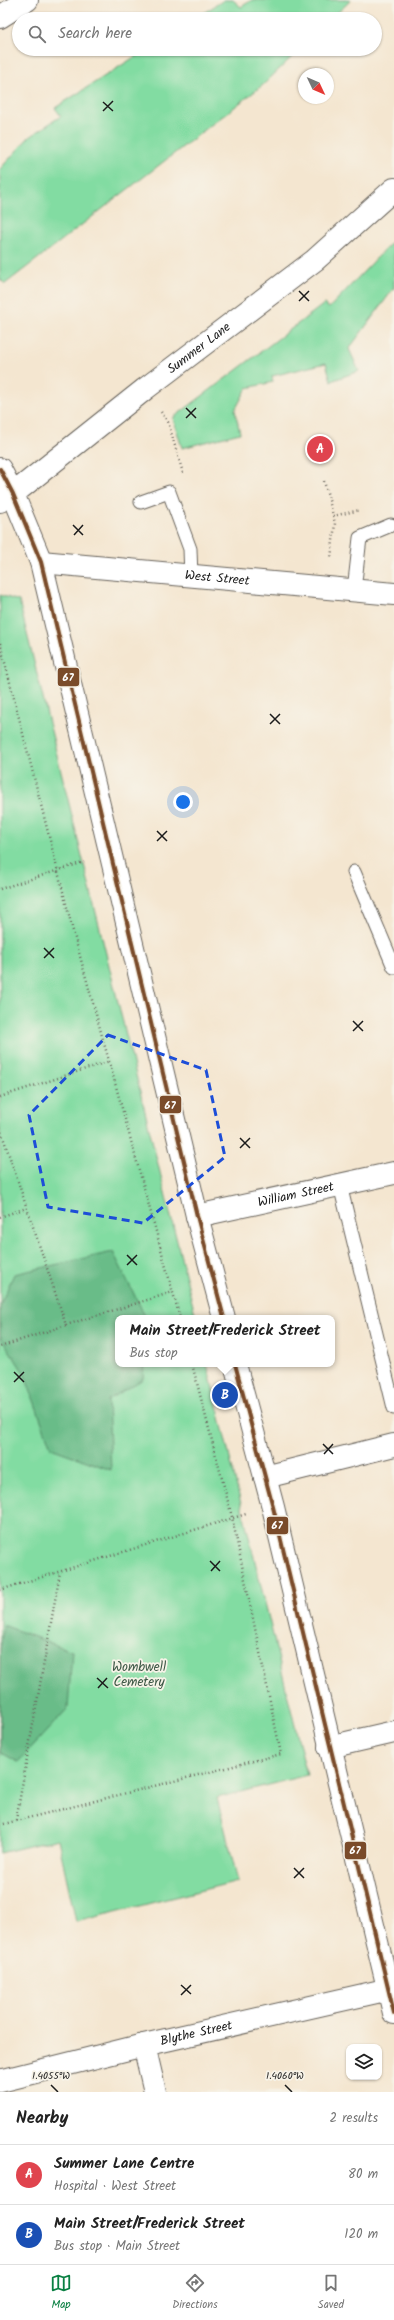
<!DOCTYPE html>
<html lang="en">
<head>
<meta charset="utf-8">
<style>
	:root { --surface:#fff; --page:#f6f6f6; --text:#222; --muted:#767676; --line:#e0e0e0; --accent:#0b8043 }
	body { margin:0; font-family:Kalam,sans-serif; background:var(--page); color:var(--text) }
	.controls { position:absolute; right:12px; bottom:12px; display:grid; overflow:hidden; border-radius:8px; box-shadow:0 1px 3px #0004 }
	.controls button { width:36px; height:36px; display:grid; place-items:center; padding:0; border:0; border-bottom:1px solid var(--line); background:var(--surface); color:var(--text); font:20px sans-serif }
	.compass { position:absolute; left:298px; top:68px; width:36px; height:36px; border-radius:50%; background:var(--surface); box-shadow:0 1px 3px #0004; rotate:134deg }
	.you { position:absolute; left:183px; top:802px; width:14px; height:14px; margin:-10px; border:3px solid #fff; border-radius:50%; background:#1a73e8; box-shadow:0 0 0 6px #1a73e833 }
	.badge { display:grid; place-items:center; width:26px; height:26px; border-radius:50%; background:var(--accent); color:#fff; font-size:13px; font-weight:700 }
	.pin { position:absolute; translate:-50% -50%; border:2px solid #fff; box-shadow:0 1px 4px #0006 }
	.popup { position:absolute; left:115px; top:1315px; width:220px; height:52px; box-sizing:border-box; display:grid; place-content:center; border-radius:8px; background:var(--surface); filter:drop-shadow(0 1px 3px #0005); font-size:13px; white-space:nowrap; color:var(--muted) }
	.popup b { font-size:15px; color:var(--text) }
	.popup::after { content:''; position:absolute; left:50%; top:100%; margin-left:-8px; border:8px solid transparent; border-top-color:var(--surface) }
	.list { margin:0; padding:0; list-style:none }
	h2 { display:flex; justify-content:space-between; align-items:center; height:52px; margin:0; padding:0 16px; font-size:17px }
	h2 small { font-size:13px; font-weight:400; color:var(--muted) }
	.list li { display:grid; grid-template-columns:26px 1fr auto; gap:12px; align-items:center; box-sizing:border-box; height:60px; padding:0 16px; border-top:1px solid var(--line) }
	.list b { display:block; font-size:15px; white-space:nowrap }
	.list p { margin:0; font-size:13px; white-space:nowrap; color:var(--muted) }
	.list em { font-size:13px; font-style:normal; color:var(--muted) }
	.icon { flex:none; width:22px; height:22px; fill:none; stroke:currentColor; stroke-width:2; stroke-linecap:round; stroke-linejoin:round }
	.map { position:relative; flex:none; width:394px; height:2092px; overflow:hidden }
	.search { position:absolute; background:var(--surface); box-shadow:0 1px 3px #0004; left:12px; right:12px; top:12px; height:44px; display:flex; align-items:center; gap:10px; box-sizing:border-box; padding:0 14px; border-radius:22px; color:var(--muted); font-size:15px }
	.sheet { height:172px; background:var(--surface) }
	nav { display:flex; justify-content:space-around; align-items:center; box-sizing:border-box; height:56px; border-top:1px solid var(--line); background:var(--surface); font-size:11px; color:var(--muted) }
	nav a { display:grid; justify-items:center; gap:2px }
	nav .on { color:var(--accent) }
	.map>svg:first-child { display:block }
</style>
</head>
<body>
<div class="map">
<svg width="394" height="2092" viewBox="0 0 394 2092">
	<rect width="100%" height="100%" fill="#f7f3e8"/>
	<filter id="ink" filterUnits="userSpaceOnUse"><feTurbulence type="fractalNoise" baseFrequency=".025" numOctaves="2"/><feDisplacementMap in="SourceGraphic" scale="8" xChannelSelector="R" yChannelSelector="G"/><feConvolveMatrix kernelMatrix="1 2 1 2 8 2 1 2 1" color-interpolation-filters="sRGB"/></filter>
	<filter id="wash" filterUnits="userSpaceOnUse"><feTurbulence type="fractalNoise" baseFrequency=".012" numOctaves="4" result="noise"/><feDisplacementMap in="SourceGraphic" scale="16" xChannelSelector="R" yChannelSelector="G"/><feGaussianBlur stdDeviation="0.9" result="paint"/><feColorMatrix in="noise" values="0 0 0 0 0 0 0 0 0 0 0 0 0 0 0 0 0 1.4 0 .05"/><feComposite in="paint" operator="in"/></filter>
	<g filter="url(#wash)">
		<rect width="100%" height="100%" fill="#f4e6d0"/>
		<path fill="#82dca2" stroke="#4f7c5f" d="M224,0H233L241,7L252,0H351L331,19H194Z
			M147,49H300L263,85L5,284L0,279V169L29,137L61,116L55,108Z
			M394,240V288L349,349L359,371L331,381L326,363L272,376L273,382L247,388L235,410L240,433L182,448L173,418L324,304L329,308Z
			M0,595L19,601L196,1318H118V1364H207L307,1775L217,1798L238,1881L76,1922L58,1839L0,1853Z"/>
		<path fill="#69bc88" stroke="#426c52" d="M113,1252L146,1318H118V1364H144L143,1379L108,1400L111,1470L51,1448L24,1373L0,1336V1305L14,1274Z
			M3,1625L72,1651L68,1708L18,1762L0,1752V1651Z"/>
	</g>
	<g filter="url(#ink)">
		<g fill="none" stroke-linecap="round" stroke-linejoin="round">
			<g stroke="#68635b" stroke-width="15">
				<path id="service" d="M141,502L169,492L190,549L191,577
					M354,590L360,538L391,525
					M354,872L394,967
					M340,1185L394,1408"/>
			</g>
			<g stroke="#68635b" stroke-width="24">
				<g id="minor">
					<path d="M0,17L27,0"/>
					<path d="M0,469L13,494"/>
					<path id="s1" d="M41,562L394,594"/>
					<path id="s2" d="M197,1216L394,1173"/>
					<path d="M265,1477L394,1445"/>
					<path d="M329,1747L394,1732"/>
					<path d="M144,2045L155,2092"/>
					<path id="s3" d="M0,2081L144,2045L394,1988"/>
				</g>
			</g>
			<g stroke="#68635b" stroke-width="24">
				<g id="tertiary">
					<path d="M13,494L41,562L197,1216L224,1318"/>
					<path id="s4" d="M0,501L13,494L145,389L315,260L394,189"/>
					<path d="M235,1364L273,1507L394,2013"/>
				</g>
			</g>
			<path stroke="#68635b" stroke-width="2.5" stroke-dasharray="1 3" stroke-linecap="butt" d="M161,412L168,422L183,473
				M324,481L335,523L331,559
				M333,516L360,510
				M0,643L73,931L180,1318
				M0,889L84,862
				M0,1097L110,1061
				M0,1128L66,1325L0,1347
				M0,1217L26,1208
				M66,1325L173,1292
				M0,1590L246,1514
				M16,1820L60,1572
				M0,1825L281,1754L232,1517L192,1364"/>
			<use href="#service" stroke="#fff" stroke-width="13"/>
			<use href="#minor" stroke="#fff" stroke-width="22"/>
			<use href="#tertiary" stroke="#fff" stroke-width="22"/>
			<g stroke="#f7f3e8" stroke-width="7">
				<path id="bus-1" d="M0,469L13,494L41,562L197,1216L224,1318
					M235,1364L273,1507L394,2013"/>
			</g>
			<use href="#bus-1" stroke="#7a4b2a" stroke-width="4"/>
		</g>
	</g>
	<path fill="none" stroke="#1d4ed8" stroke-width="3" stroke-dasharray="8 5" stroke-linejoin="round" d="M108,1035L206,1070L225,1157L143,1223L48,1207L29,1115Z"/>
	<path fill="none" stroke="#1c1c1c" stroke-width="1.5" d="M103,102L113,111M103,111L113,101M299,291L309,301M299,301L309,291M186,408L196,418M186,418L196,408M73,525L83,535M74,535L83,525M270,714L280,724M270,724L280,714M157,831L167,841M157,841L167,831M44,948L54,958M44,958L54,948M353,1021L363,1031M353,1031L363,1021M240,1138L250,1148M240,1148L250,1138M127,1255L137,1265M127,1265L137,1255M14,1372L24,1382M14,1382L24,1372M323,1444L333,1454M324,1454L333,1444M210,1561L220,1571M211,1571L220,1561M97,1678L108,1688M98,1688L107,1678M294,1868L304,1878M294,1878L304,1868M181,1985L191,1994M181,1995L191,1985M51,2085L58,2092M285,2085L292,2092"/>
	<g text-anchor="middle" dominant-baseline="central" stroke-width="3.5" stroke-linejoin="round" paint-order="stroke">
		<g font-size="13" fill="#1c1c1c" stroke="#f7f3e8">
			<text stroke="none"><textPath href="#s4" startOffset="251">Summer Lane</textPath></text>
			<text stroke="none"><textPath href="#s1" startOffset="177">West Street</textPath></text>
			<text stroke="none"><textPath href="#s2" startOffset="101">William Street</textPath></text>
			<text stroke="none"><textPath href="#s3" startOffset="202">Blythe Street</textPath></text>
		</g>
		<g font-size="13" fill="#3b5644" stroke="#f7f3e8">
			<text x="139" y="1667">Wombwell<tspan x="139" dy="15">Cemetery</tspan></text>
		</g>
	</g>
	<g font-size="10" text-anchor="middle" fill="#1c1c1c" stroke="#f7f3e8" stroke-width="3.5" stroke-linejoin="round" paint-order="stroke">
		<text x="51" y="2079">1.4055°W</text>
		<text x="285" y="2079">1.4060°W</text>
	</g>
	<g stroke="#f7f3e8" stroke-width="1.5">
		<rect x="57" y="667" width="23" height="20" rx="4" fill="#7a4b2a"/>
		<rect x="159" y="1095" width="23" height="19" rx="4" fill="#7a4b2a"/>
		<rect x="266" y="1516" width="23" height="19" rx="4" fill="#7a4b2a"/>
		<rect x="344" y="1841" width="23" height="19" rx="4" fill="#7a4b2a"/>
	</g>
	<g font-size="11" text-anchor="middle" font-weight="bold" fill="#fff">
		<text x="68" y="681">67</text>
		<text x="170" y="1109">67</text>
		<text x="277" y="1529">67</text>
		<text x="355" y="1854">67</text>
	</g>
</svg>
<div class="controls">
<button><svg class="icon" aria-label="layers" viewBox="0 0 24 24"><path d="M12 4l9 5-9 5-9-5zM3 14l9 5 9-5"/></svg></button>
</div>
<svg class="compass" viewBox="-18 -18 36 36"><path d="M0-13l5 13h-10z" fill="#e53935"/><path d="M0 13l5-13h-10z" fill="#767676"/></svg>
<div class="you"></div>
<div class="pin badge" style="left:320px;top:449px;background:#e0444e">A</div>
<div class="pin badge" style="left:225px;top:1395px;background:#1a4fb4">B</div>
<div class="popup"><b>Main Street/Frederick Street</b>Bus stop</div>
<div class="search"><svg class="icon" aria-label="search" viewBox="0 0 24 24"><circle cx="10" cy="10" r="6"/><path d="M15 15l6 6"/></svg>Search here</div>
</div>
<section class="sheet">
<h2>Nearby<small>2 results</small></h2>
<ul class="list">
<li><span class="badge" style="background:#e0444e">A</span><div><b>Summer Lane Centre</b><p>Hospital · West Street</p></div><em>80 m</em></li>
<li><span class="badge" style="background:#1a4fb4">B</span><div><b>Main Street/Frederick Street</b><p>Bus stop · Main Street</p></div><em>120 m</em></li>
</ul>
</section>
<nav>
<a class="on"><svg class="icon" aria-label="map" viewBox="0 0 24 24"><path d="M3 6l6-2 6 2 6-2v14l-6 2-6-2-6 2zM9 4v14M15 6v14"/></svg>Map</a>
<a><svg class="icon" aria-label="directions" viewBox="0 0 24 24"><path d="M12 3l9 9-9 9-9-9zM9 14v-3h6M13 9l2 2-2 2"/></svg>Directions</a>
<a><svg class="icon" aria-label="saved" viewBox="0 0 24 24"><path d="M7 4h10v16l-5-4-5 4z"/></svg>Saved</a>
</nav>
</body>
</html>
